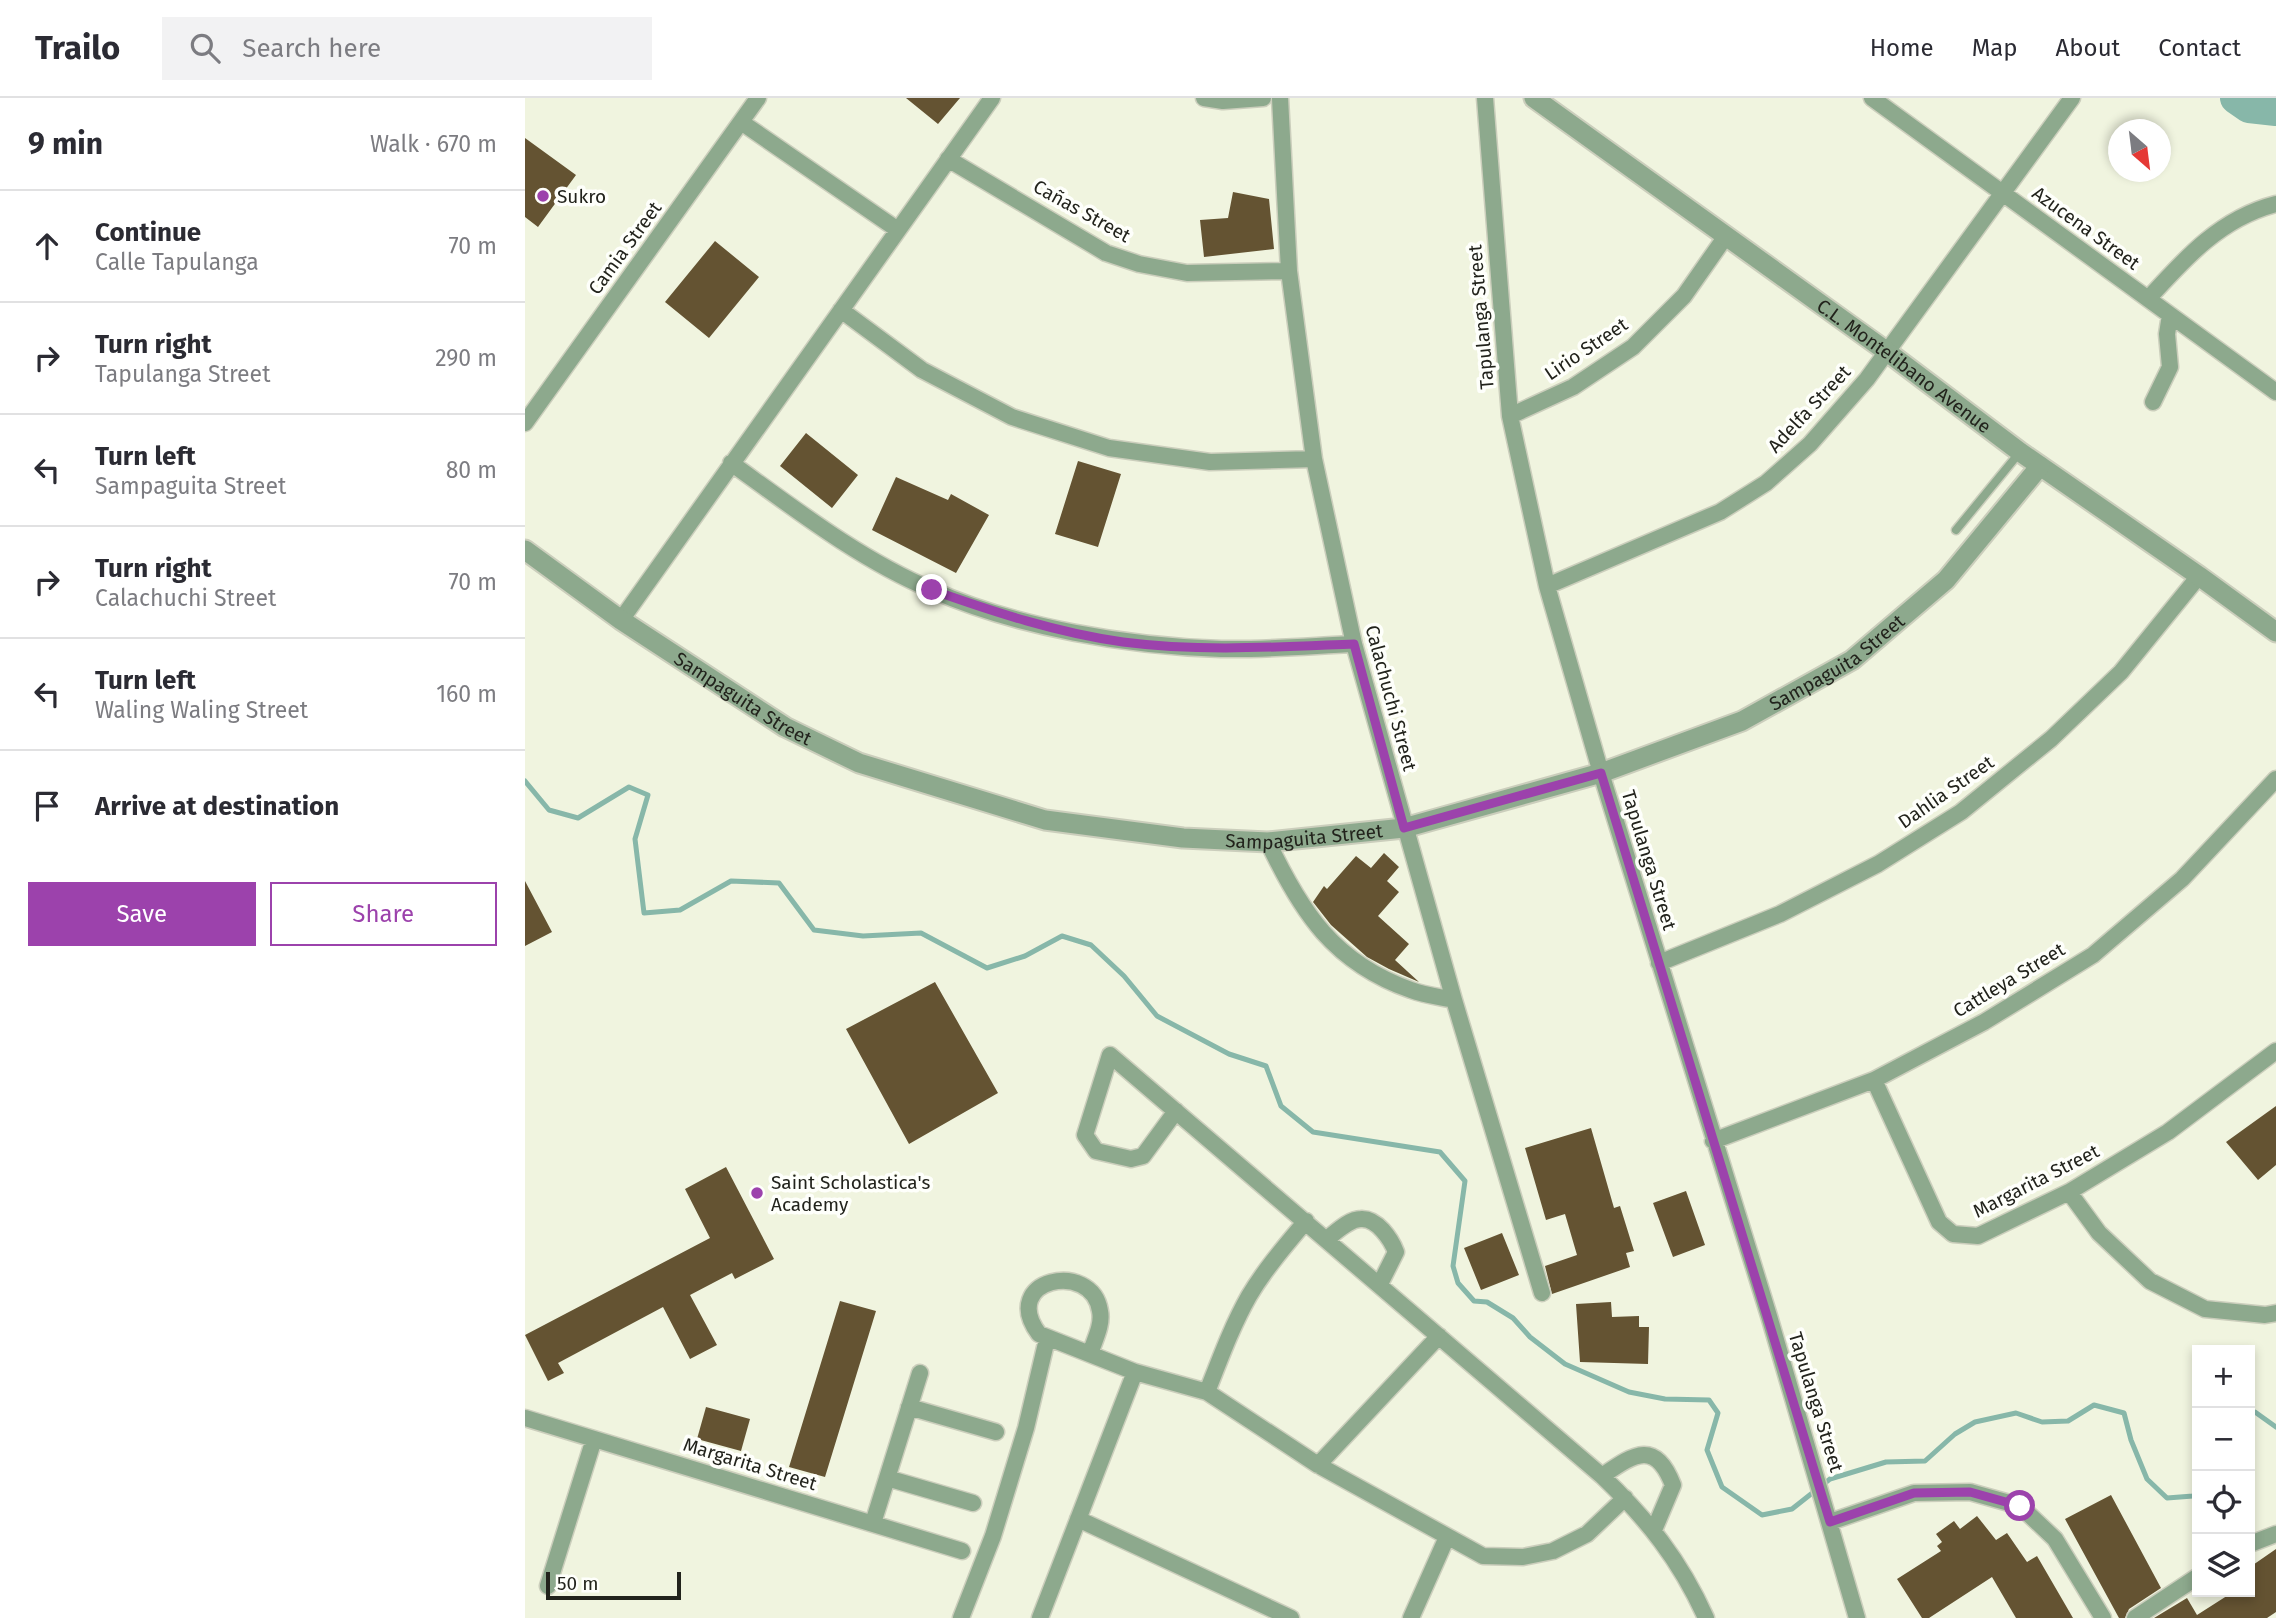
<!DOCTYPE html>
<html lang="en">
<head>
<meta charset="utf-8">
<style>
	:root { --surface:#fff; --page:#f2f2f3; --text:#2b2b33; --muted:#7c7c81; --line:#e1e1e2; --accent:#9c42ac }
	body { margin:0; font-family:"Fira Sans",sans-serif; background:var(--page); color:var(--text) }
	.controls { position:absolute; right:21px; bottom:21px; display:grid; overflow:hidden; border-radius:0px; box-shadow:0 4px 10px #0003 }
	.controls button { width:63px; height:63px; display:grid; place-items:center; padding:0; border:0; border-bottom:2px solid var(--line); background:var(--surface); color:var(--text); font:35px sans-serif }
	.compass { position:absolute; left:1583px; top:21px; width:63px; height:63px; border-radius:50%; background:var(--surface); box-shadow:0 4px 10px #0003; rotate:152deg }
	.scale { position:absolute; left:21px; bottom:18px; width:135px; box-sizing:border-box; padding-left:7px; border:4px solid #22231c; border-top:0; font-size:19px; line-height:24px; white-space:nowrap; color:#22231c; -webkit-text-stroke:5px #fefffb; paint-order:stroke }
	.stop { position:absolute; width:21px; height:21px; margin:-16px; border:5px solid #9c42ac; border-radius:50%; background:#fff }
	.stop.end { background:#9c42ac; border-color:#fff; box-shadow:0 2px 7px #0008 }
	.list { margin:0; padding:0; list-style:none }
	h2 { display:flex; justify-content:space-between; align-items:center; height:91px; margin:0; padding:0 28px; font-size:30px }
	h2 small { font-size:23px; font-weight:400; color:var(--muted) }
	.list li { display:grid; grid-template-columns:46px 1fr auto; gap:21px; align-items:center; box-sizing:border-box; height:112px; padding:0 28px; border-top:2px solid var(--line) }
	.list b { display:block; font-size:26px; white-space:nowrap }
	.list p { margin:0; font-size:23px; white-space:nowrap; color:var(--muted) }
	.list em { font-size:23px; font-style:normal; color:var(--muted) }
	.actions { display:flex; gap:14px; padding:21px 28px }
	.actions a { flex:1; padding:16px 0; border:2px solid var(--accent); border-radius:0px; text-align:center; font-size:24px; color:var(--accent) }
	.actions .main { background:var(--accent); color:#fff }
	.icon { flex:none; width:38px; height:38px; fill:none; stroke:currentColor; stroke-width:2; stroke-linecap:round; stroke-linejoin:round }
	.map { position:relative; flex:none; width:1751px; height:1520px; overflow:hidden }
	header { display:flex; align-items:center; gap:42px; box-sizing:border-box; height:98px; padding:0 35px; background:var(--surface); border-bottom:2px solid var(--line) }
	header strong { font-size:33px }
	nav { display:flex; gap:38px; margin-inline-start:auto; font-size:24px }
	.search { width:490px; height:63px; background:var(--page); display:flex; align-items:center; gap:18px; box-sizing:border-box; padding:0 24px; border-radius:0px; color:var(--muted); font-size:26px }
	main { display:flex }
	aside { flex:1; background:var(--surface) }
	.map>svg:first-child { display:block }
</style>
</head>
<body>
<header>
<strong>Trailo</strong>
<div class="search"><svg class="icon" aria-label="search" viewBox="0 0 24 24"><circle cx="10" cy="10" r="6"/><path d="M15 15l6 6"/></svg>Search here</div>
<nav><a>Home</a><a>Map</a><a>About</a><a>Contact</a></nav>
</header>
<main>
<aside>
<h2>9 min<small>Walk · 670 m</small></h2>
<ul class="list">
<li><svg class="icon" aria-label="ahead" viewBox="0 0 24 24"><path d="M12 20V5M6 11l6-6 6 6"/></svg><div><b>Continue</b><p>Calle Tapulanga</p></div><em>70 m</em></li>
<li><svg class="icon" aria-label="right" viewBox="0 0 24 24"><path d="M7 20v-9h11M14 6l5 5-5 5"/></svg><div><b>Turn right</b><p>Tapulanga Street</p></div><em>290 m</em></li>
<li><svg class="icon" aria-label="left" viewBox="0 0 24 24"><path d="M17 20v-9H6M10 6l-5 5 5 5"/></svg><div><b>Turn left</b><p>Sampaguita Street</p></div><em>80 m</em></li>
<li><svg class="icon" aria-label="right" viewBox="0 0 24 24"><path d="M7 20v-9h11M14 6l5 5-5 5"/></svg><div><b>Turn right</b><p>Calachuchi Street</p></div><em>70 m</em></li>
<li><svg class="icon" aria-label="left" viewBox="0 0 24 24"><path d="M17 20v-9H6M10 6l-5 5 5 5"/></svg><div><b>Turn left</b><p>Waling Waling Street</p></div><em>160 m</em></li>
<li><svg class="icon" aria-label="arrive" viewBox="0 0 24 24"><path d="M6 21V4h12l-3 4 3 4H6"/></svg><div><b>Arrive at destination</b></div></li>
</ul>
<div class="actions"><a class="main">Save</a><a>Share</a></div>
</aside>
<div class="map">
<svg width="1751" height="1520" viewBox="0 0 1751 1520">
	<rect width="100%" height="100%" fill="#f0f4df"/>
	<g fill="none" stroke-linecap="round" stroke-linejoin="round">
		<path stroke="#87b7a9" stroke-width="5" d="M0,683L24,712L53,720L104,689L123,697L110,741L119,815L155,812L206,783L254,785L289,832L338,838L396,835L462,870L500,858L537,838L566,847L599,878L632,918L704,956L741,968L756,1008L788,1034L915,1054L940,1083L928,1168L933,1185L949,1203L962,1204L988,1220L1005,1239L1040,1266L1104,1294L1140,1301L1184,1302L1193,1315L1182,1352L1197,1389L1237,1417L1267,1411L1305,1381L1361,1364L1400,1363L1430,1336L1450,1324L1491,1315L1517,1324L1543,1323L1569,1307L1599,1315L1606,1342L1622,1381L1642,1400L1668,1398L1672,1393
			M1725,1315L1730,1314L1751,1329"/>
		<path stroke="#87b7a9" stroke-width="32" d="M1711,0L1724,9L1751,12"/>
	</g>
	<path fill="#645332" d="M381,0H435L413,26Z
		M0,40L51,77L13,129L0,119Z
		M708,94L744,101L749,151L679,159L675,122L703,120Z
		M190,143L234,179L184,240L140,204Z
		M281,335L333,377L307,410L255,368Z
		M553,363L596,376L573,449L530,436Z
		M371,379L423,402L426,396L464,417L431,475L347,432Z
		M859,755L874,769L862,783L874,794L853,818L884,846L870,862L894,884L864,871L842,859L806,827L788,804L799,788L802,791L831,758L846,770Z
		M0,783L27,834L0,848Z
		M410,884L473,995L384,1046L321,931Z
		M1751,1008V1067L1733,1082L1701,1044Z
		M1066,1030L1089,1110L1095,1108L1109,1153L1101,1155L1105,1169L1027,1196L1020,1168L1052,1157L1040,1116L1021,1122L1000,1050Z
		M201,1069L249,1161L210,1181L207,1175L165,1197L192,1247L165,1261L138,1209L33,1265L39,1275L23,1283L0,1237L185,1140L160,1091Z
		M1161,1093L1180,1147L1148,1159L1128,1105Z
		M977,1135L994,1177L956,1192L939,1150Z
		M315,1203L351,1213L300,1379L264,1369Z
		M1086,1204L1087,1219L1114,1218V1229H1124L1123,1266L1055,1264L1051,1206Z
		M181,1309L225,1321L216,1353L172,1341Z
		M1586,1397L1636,1490L1604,1511L1600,1520H1594L1540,1421Z
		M1452,1418L1471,1442L1482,1435L1502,1464L1512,1458L1548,1520H1491L1467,1479L1404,1520H1397L1372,1481L1416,1453L1412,1448L1417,1444L1411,1436L1429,1423L1435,1431Z
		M1751,1451V1514L1742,1520H1629L1662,1500L1672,1517L1708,1494H1725V1469Z"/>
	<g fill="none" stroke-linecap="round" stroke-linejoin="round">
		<g stroke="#cbcebc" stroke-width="11">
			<path id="service" d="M1431,432L1495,354"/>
		</g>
		<g stroke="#cbcebc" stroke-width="19">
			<path id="minor" d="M679,0L698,3L738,0
				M755,0L764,173L789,361L829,546L929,902L1017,1195
				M960,0L985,318L1022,488L1076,675L1244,1218L1332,1520
				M1347,0L1751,294
				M216,24L373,132
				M423,61L581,155L614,166L662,175L764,173
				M1623,201C1660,160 1696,120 1751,106
				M316,212L397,272L487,319L584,350L685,364L789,361
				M1628,304L1645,269L1642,236L1645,217
				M985,318L1048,289L1108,249L1159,198L1201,138
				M0,325L233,0
				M206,365C270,411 334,461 407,492C493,530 603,548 696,551C740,552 785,548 829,546
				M1022,488L1195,414L1241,385L1285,346L1342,281L1547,0
				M96,522L467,0
				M743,744C776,814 809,865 886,892C899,897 915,899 929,902
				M1134,865L1255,816L1353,766L1436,714L1526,641L1596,574L1674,478
				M1349,982L1414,1124L1428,1136L1453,1138L1544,1094L1643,1034L1751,953
				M651,1013L618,1058L606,1061L571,1053L560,1037L585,957L1077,1378C1122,1421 1155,1462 1181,1520
				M1188,1043L1349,982L1459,924L1568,857L1657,781L1751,681
				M1544,1094L1574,1135L1625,1183L1680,1211L1740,1217L1751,1215
				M802,1141C811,1134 824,1121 836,1121C852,1120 866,1141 871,1154L855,1186
				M565,1256C569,1243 578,1227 575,1213C567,1161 473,1181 514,1236L610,1274
				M682,1294C695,1261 707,1228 724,1198C740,1171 761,1147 781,1123
				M384,1309L471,1334
				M0,1320L437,1453
				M793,1367L914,1238
				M1077,1378C1108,1357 1130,1340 1148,1387L1129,1432
				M362,1380L448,1405
				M553,1421L766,1520
				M1305,1424L1389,1395L1445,1394L1495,1408L1530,1441L1578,1520
				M348,1425L395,1275
				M1725,1446L1751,1436
				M23,1488L69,1341
				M436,1520L468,1438L501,1330L522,1241
				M515,1520L610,1274L682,1294L793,1367L958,1458L998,1459L1028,1453L1062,1436L1100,1400
				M886,1520L922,1439
				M1610,1520L1672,1479"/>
		</g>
		<g stroke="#cbcebc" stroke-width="23">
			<g id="tertiary">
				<path id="s1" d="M1009,0L1361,253L1495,354L1674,478L1751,534"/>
				<path id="s2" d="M0,452L96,522L260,629L334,665L520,722L658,740L743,744L879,730L1076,675L1217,623L1327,562L1421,482L1515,368"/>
			</g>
		</g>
		<use href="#service" stroke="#8da98d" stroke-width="8"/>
		<use href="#minor" stroke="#8da98d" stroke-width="16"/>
		<use href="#tertiary" stroke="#8da98d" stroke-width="19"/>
	</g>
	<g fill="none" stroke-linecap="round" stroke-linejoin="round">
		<path stroke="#9c42ac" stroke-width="9" d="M407,492C469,514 533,535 598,544C675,554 752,549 829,546L879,730L1076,675L1305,1424L1389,1395L1445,1394L1495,1408"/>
	</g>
	<g fill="#9c42ac" stroke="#fefffb" stroke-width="2.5">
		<circle cx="18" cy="98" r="7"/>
		<circle cx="232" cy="1095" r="7"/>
	</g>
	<g text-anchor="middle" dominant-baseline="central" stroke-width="7" stroke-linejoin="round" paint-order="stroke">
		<g font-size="19" fill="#22231c" stroke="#fefffb" text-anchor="start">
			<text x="32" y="98">Sukro</text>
			<text x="246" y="1084">Saint Scholastica's<tspan x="246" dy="22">Academy</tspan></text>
		</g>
		<g font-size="19" fill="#22231c" stroke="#fefffb">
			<text transform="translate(557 113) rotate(29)">Cañas Street</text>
			<text transform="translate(1561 130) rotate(36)">Azucena Street</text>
			<text transform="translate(100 150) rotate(-54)">Camia Street</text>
			<text transform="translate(956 219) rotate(-95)">Tapulanga Street</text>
			<text transform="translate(1061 251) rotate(-34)">Lirio Street</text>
			<text stroke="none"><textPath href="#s1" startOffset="457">C.L. Montelibano Avenue</textPath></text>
			<text transform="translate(1284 311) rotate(-47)">Adelfa Street</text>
			<text stroke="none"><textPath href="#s2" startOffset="1419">Sampaguita Street</textPath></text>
			<text stroke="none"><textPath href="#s2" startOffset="264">Sampaguita Street</textPath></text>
			<text transform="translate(866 600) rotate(75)">Calachuchi Street</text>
			<text transform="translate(1421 694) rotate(-35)">Dahlia Street</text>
			<text stroke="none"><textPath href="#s2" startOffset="852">Sampaguita Street</textPath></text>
			<text transform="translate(1124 762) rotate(73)">Tapulanga Street</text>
			<text transform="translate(1484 882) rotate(-31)">Cattleya Street</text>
			<text transform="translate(1511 1083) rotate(-27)">Margarita Street</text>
			<text transform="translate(1291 1304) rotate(73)">Tapulanga Street</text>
			<text transform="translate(225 1366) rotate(17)">Margarita Street</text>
		</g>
	</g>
</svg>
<div class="controls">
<button>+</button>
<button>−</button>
<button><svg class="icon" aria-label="locate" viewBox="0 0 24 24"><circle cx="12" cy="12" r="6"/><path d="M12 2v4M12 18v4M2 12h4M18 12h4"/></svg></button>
<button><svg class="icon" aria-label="layers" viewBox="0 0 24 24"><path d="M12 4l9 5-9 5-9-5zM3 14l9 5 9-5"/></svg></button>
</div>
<svg class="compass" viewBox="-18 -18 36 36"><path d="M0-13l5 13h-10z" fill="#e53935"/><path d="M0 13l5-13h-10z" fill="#7c7c81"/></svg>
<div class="scale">50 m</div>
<div class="stop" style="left:1495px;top:1408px"></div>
<div class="stop end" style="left:407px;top:492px"></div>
</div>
</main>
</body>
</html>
